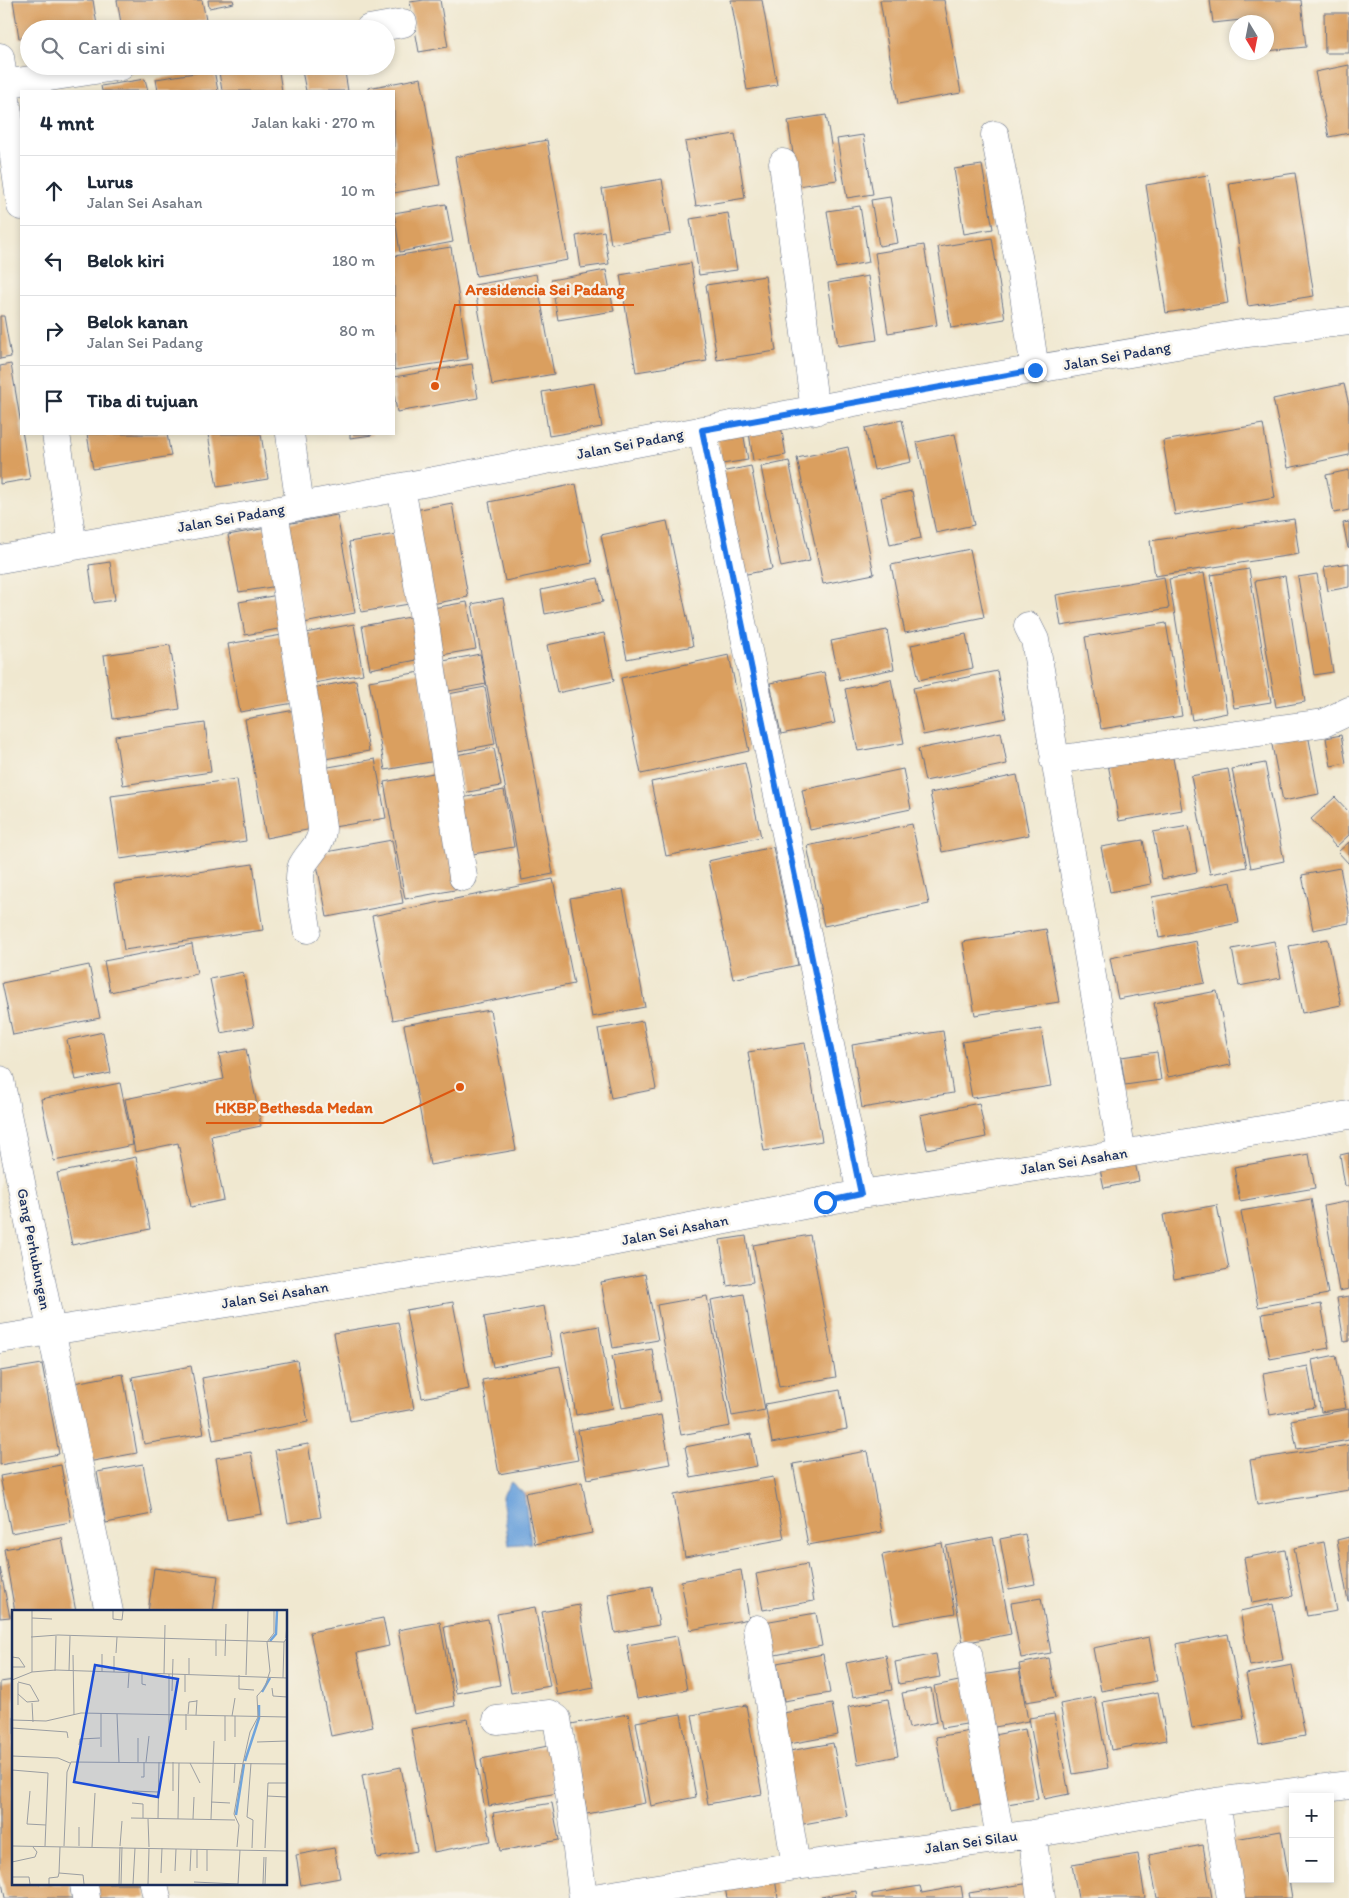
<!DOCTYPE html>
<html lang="id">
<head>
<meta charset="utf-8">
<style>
	:root { --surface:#fff; --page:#f6f6f7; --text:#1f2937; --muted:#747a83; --line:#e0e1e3 }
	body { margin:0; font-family:Itim,sans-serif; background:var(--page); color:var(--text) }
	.controls { position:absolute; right:15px; bottom:15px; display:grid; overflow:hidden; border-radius:0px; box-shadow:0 2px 8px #0003 }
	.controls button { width:45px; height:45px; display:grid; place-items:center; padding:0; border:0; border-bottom:1px solid var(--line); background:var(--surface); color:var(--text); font:25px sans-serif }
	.compass { position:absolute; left:1229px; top:15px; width:45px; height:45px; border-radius:50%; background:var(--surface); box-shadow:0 2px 8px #0003; rotate:170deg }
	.stop { position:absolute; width:15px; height:15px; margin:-11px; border:4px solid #1a73e8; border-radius:50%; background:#fff }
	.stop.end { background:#1a73e8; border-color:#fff; box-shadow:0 1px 5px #0008 }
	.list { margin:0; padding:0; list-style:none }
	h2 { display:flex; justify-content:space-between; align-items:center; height:65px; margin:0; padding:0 20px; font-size:21px }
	h2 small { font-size:16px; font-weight:400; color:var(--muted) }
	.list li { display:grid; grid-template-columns:32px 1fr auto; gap:15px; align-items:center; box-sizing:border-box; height:70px; padding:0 20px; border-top:1px solid var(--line) }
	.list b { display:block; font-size:19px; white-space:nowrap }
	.list p { margin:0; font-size:16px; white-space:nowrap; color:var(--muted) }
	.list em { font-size:16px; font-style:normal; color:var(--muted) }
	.icon { flex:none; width:28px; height:28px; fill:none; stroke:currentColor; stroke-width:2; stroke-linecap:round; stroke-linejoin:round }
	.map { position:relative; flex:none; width:1349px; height:1898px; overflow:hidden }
	.search { position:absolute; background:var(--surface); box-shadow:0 2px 8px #0003; left:20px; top:20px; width:375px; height:55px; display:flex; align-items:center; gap:12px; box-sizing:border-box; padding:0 18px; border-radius:28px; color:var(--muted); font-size:19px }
	.panel { position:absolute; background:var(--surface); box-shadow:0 2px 8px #0003; left:20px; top:90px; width:375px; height:345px; border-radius:0px }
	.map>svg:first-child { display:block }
</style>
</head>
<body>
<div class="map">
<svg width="1349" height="1898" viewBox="0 0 1349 1898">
	<rect width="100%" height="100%" fill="#f7f3e8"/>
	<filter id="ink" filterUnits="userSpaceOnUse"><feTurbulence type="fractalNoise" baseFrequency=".02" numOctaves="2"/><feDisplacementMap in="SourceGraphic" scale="10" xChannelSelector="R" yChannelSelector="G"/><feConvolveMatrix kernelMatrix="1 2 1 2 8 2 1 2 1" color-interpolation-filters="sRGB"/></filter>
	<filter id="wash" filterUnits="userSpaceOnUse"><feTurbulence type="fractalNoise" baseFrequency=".0096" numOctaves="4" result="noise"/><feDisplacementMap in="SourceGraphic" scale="20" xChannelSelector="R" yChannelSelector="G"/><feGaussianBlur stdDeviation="1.12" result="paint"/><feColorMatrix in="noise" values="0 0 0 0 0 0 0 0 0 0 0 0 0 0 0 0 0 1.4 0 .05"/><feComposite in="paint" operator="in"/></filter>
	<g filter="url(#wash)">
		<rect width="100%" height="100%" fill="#f0e8d0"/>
		<path fill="#6fa4dc" stroke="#456a9d" d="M511,1482L524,1494L531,1543L509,1545L502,1497Z"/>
		<g id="blocks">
			<path fill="#da9f5f" d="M13,0H93L97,25L77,29H29V37L19,38Z
				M117,0H202L206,20L153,29H122Z
				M208,0H233L234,3L209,8Z
				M424,0H440L448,47L419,52L410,2Z
				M731,0H762L777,85L747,90Z
				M880,0H944L961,93L898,104Z
				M1210,0H1301L1306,47L1266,51V22H1251V19L1213,23Z
				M1324,13H1349V53H1325Z
				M1349,65V133L1329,137L1315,72Z
				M218,66H278L282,91H222Z
				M301,66H344L348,91H306Z
				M214,70L218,91H158L156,79Z
				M421,78L440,185L394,193V91H368V88Z
				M145,79L148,91H102L101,86Z
				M826,115L837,180L798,186L788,121Z
				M735,134L745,198L696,206L685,142Z
				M863,135L873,194L847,198L837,139Z
				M547,140L568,260L476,276L455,157Z
				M982,165L993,229L964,234L954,169Z
				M1295,173L1314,296L1248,306L1229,183Z
				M1208,175L1228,303L1166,313L1146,185Z
				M662,179L671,234L611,244L602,189Z
				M890,197L898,243L879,246L871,200Z
				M446,204L453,242L400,252L394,213Z
				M860,206L869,262L836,268L827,211Z
				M728,213L737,270L699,275L690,219Z
				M604,231L609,264L581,268L576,236Z
				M992,238L1005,319L951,328L938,247Z
				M924,245L937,325L888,333L875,253Z
				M451,247L468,359L394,370V256Z
				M691,263L707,361L636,372L620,275Z
				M606,270L614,311L558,320L551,280Z
				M536,274L554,374L492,385L474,285Z
				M765,276L776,351L717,360L706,285Z
				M868,276L877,340L838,346L828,283Z
				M0,316H4L11,357L0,359Z
				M11,364L30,479L0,484V366Z
				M472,364L478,398L397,412L394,394V377Z
				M594,383L602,427L549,436L542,392Z
				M1344,384L1349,405V455L1288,468L1273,399Z
				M780,420L786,455L753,461L748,425Z
				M902,420L911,462L874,470L865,428Z
				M1263,424L1275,498L1175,515L1163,441Z
				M742,426L748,460L722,464L716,430Z
				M87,434H167L171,456L93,469Z
				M208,434H261L268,479L217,487Z
				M350,434H372V435L350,438Z
				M955,434L974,525L936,533L917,442Z
				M848,447L874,574L823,584L797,458Z
				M789,461L810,561L781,567L761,467Z
				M751,466L772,569L737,576L716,473Z
				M1349,470V510L1334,513L1326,475Z
				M576,484L592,563L505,581L489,502Z
				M912,491L921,538L890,545L881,497Z
				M452,503L468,597L427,605L410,511Z
				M337,515L355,613L304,623L286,524Z
				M1294,519L1299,554L1155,576L1150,541Z
				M667,521L693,646L627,659L601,535Z
				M1349,522V547L1348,548L1343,523Z
				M267,528L278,586L239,592L228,535Z
				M396,534L409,604L361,612L349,542Z
				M970,549L984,617L905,633L891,565Z
				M110,562L115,600L94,603L89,565Z
				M1349,563V587L1328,591L1324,567Z
				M1249,569L1271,702L1234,708L1211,575Z
				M1204,573L1227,713L1192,720L1169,579Z
				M1317,574L1333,672L1314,675L1298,577Z
				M1285,576L1305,702L1276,707L1255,581Z
				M1164,577L1169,608L1061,626L1056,595Z
				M598,578L603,602L545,614L541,590Z
				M278,595L284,628L245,635L239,602Z
				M503,598L553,874L522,880L472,604Z
				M467,602L476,649L436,656L427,609Z
				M415,616L422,659L370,669L362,626Z
				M1166,623L1182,716L1101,729L1085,637Z
				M354,624L363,674L309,684L300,634Z
				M887,630L894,669L840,680L831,641Z
				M604,633L614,681L557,693L547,645Z
				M966,634L973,668L919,680L911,645Z
				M282,635L294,703L240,712L228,644Z
				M170,645L180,709L113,719L104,655Z
				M480,654L486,684L438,693L433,663Z
				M729,655L749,751L641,774L621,678Z
				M997,671L1006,718L923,735L913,688Z
				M420,672L436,761L385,770L369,681Z
				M824,672L835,723L781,734L770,683Z
				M891,679L904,743L858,751L845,689Z
				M356,680L369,751L325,759L312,688Z
				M485,687L495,744L453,752L443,695Z
				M295,710L317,828L266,838L245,719Z
				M205,723L211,772L123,785L115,736Z
				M1001,732L1007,764L925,781L918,749Z
				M1308,734L1319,794L1283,801L1271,740Z
				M1341,735L1346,763L1331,766L1326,738Z
				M494,748L501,786L463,793L456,755Z
				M1172,752L1182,810L1119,821L1108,764Z
				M375,759L386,818L328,828L317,769Z
				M745,763L761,837L666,856L651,782Z
				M1265,763L1284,861L1251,868L1232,769Z
				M903,769L911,809L810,830L802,790Z
				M1228,769L1247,867L1210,874L1191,776Z
				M439,772L460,889L405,899L384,782Z
				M1017,775L1029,835L942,852L930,793Z
				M237,779L246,841L120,859L111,796Z
				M504,790L514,847L467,855L456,799Z
				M1335,797L1349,812V835L1336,847L1311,819Z
				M912,824L929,904L824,926L807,846Z
				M1189,826L1197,872L1162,879L1153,832Z
				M392,840L403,903L327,917L315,854Z
				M1143,840L1151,884L1110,892L1101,847Z
				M1349,842V864L1338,852Z
				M773,847L798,965L733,979L708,861Z
				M253,864L263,930L124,950L114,884Z
				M1340,868L1349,911V923L1313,930L1302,875Z
				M553,879L574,984L393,1020L372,916Z
				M1231,882L1239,923L1159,938L1152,897Z
				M623,889L645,1007L592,1017L570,898Z
				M1046,929L1059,1002L975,1015L963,942Z
				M1328,939L1341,1005L1302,1013L1289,946Z
				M1196,941L1205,983L1118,999L1110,958Z
				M1274,941L1281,978L1239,986L1232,949Z
				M192,944L197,974L110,992L104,961Z
				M89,965L100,1018L13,1035L2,983Z
				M243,972L254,1027L221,1033L210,979Z
				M1217,991L1231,1065L1168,1077L1154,1003Z
				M490,1010L516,1150L430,1165L404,1025Z
				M643,1021L656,1089L611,1098L598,1029Z
				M1041,1029L1051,1086L972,1098L962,1042Z
				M943,1031L953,1093L862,1108L852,1045Z
				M103,1032L111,1073L76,1080L67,1040Z
				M805,1043L822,1141L764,1151L748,1052Z
				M246,1049L261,1126L211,1136L224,1200L191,1207L178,1143L135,1152L125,1099L224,1079L219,1054Z
				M1157,1052L1161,1080L1125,1085L1121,1057Z
				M120,1083L133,1145L54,1161L41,1099Z
				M979,1103L986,1137L927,1149L920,1115Z
				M1349,1153V1186H1345L1340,1155Z
				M1309,1154L1315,1188L1240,1201L1234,1167Z
				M136,1157L150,1229L72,1245L57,1173Z
				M1135,1162L1139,1181L1104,1188L1100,1169Z
				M1311,1199L1328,1294L1258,1307L1241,1211Z
				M1349,1201V1289L1339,1291L1324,1206Z
				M1217,1205L1229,1269L1174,1279L1163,1215Z
				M810,1235L836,1377L779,1387L753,1245Z
				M746,1236L753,1282L727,1286L720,1240Z
				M645,1274L658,1340L613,1348L601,1282Z
				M744,1294L765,1410L732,1416L711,1300Z
				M707,1296L730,1426L681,1435L657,1305Z
				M1349,1296V1341L1344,1342L1337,1298Z
				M453,1302L469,1389L422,1398L406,1310Z
				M1321,1304L1329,1348L1270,1359L1262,1314Z
				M544,1306L553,1355L493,1367L484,1317Z
				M398,1322L414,1409L350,1421L334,1333Z
				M599,1326L613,1408L576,1415L561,1333Z
				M652,1349L661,1401L622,1408L612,1356Z
				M1336,1355L1346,1408L1321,1412L1312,1360Z
				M297,1360L308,1422L213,1440L202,1378Z
				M42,1364L59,1454L0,1465V1371Z
				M191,1366L204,1434L144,1444L132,1377Z
				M560,1366L578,1460L499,1474L482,1380Z
				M1308,1366L1315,1407L1270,1415L1263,1374Z
				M123,1374L137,1453L88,1462L74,1383Z
				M840,1390L847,1429L772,1443L765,1404Z
				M1349,1409V1440L1297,1449L1291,1420Z
				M661,1415L670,1464L587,1479L578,1430Z
				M751,1434L757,1466L691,1478L685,1447Z
				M308,1444L321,1517L288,1523L275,1450Z
				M1349,1445V1490L1257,1505L1250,1460Z
				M867,1451L882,1532L808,1545L793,1464Z
				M251,1452L262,1514L227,1520L216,1458Z
				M143,1464L152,1514L106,1523L97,1472Z
				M61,1465L71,1522L11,1533L0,1476Z
				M773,1477L784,1539L685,1557L674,1495Z
				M582,1482L592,1533L535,1544L525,1493Z
				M1025,1534L1035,1584L1009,1589L1000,1539Z
				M993,1537L1011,1634L963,1643L946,1546Z
				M1349,1537V1601H1348L1337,1540Z
				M62,1538L76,1612H15L4,1549Z
				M1324,1542L1337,1611L1307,1616L1294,1548Z
				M942,1543L955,1613L894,1624L882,1555Z
				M1285,1550L1293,1596L1252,1603L1244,1558Z
				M807,1564L814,1601L763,1610L756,1574Z
				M0,1568L10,1617L0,1618Z
				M154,1568L218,1576L213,1612H148Z
				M741,1570L749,1619L690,1630L681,1581Z
				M652,1586L659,1625L615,1633L608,1594Z
				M1041,1598L1051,1653L1021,1658L1011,1603Z
				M1273,1604L1283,1660L1250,1666L1240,1611Z
				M579,1605L594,1688L557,1695L542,1612Z
				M535,1607L550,1686L511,1693L497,1614Z
				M816,1613L822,1646L770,1656L764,1622Z
				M383,1618L389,1646L357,1653L373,1727L331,1736L310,1632Z
				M488,1619L500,1685L456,1693L444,1627Z
				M440,1622L455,1706L414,1714L398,1630Z
				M1228,1634L1244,1719L1192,1728L1176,1644Z
				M677,1636L687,1690L637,1699L627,1645Z
				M1149,1637L1157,1681L1101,1691L1093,1648Z
				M823,1654L830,1693L784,1701L777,1663Z
				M936,1654L940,1677L899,1684L895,1662Z
				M886,1655L892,1690L853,1697L846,1663Z
				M1049,1658L1056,1697L1026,1702L1019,1664Z
				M1292,1665L1305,1736L1259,1744L1246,1674Z
				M1019,1669L1028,1721L984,1729L975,1676Z
				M14,1680V1884H70L72,1898H5L0,1872V1682Z
				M964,1680L972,1723L942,1728L934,1686Z
				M931,1688L937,1722L909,1728L902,1693Z
				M1158,1692L1167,1740L1111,1750L1103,1702Z
				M1095,1697L1108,1768L1073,1774L1060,1704Z
				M888,1699L898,1756L858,1764L848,1707Z
				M832,1704L838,1735L784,1745L778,1714Z
				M746,1705L762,1794L708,1804L692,1715Z
				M628,1714L645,1803L587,1814L571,1724Z
				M681,1714L696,1797L651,1806L636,1722Z
				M1054,1714L1069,1794L1044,1799L1029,1718Z
				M468,1719L491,1841L434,1852L411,1729Z
				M1025,1729L1038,1799L1001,1805L989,1736Z
				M970,1731L984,1804L950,1811L936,1737Z
				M833,1743L847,1816L793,1826L779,1753Z
				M548,1746L557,1793L489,1806L481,1759Z
				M401,1767L417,1851L377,1858L362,1775Z
				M552,1803L559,1840L500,1851L493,1813Z
				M1281,1831L1292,1898H1239L1229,1840Z
				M1203,1845L1212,1898H1157L1149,1855Z
				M334,1848L340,1878L301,1885L296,1855Z
				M1138,1854L1145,1898H1078L1072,1865Z
				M775,1879L778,1898H727L725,1888Z
				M1030,1883L1032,1898H970L969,1893Z
				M94,1884H144L146,1898H96Z
				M920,1886L922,1893L961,1886L963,1898H872V1894Z
				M856,1891L857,1898H821V1897Z"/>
		</g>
	</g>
	<g filter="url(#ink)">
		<use href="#blocks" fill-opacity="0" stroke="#667086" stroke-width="1"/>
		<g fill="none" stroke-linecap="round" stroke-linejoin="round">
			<g stroke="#667086" stroke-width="29">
				<path id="street" d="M369,29L403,23
					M0,57L21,206
					M4,84L121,66
					M995,135L1020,267L1035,370
					M783,163L815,411
					M702,430L861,1194
					M56,434L73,546
					M290,434L300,506
					M401,487L425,624L463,877
					M274,511L311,742L322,828C322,845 309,852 302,866C296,881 305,912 307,929
					M0,559L274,511L955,383L1247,333L1349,321
					M1028,626L1035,640L1122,1154
					M1054,760L1324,723L1349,711
					M0,1080L109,1612
					M0,1339L601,1244L861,1194L1122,1154L1349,1115
					M757,1629L796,1866
					M968,1654L1000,1838
					M497,1720L550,1714L557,1719L572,1809L583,1898
					M1216,1802L1231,1898
					M1032,1834L1041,1898
					M84,1884L86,1898
					M154,1884L157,1898
					M593,1898L796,1866L1032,1834L1216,1802L1349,1785"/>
			</g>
			<use href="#street" stroke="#fff" stroke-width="28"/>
		</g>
	</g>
	<g fill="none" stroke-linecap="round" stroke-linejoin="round" filter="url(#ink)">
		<path stroke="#1a73e8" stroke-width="6" d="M825,1202L861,1194L702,430C813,411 924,389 1035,370"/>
	</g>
	<g text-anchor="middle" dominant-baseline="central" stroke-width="5" stroke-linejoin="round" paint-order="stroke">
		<g font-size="15" fill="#1b2f5e" stroke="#f7f3e8">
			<text transform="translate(1117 356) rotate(-10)">Jalan Sei Padang</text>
			<text transform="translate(630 444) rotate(-11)">Jalan Sei Padang</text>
			<text transform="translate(231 518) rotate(-10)">Jalan Sei Padang</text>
			<text transform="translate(1074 1161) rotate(-9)">Jalan Sei Asahan</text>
			<text transform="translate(675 1230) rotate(-11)">Jalan Sei Asahan</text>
			<text transform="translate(34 1249) rotate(79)">Gang Perhubungan</text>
			<text transform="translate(275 1295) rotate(-9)">Jalan Sei Asahan</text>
			<text transform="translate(971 1842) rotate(-8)">Jalan Sei Silau</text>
		</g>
	</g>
	<g transform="translate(12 1610)">
		<rect width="275" height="275" fill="#f0e8d0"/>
		<path fill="none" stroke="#6fa4dc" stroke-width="2.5" d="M258,31L264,24L265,1M250,82L258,68M233,151L247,108V95M224,205L232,154"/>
		<path fill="none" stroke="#9b9ea2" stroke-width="1" d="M101,1V9L110,10L111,1M20,8L40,9M19,27L46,25L272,32L275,28M274,28L275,11M104,43L105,27M61,45L62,105M204,46V30M213,46L214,14M0,47L7,48L13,57H0M43,61L44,26M57,61L58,26M20,62V1M90,62V44M102,62V46M130,63V74L134,75M152,64L153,15M157,64V126M173,64V82M177,64V48M227,65V79L242,80M234,65L236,1M271,68L272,32M0,70L20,62L44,60L275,68M6,73V95M116,78L117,63M260,78L261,86L275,87M160,81L161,49M6,84L15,92L27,91L18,75L6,72M20,93L21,112M89,103V137M105,104L107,153M174,104V120M176,104L177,92L185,91M184,105L185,90M213,106V131M220,106L223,88M0,110L34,111L69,103L275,107M0,118L55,122L56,128M223,127V106M245,132L275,131M67,135L68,129L88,128M0,146L46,148L58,153M126,152V128M134,152L137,126M178,153L188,173M239,153L235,207L241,210L240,238M0,160L36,163L33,236M129,167H132V152M222,173L223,153M18,181L15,214L34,215M121,181L146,182M161,181V152M255,186L275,187M199,192L218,193M120,193L131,194V208M119,208L223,210M136,209L137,237M146,209L147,152M166,209L167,153M181,209L182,187M199,209L202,131M0,236L275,241M52,236L55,162L59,152L275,154M67,236V217M108,236L110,211M80,237L83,183M225,237L227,215L222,204L231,153L238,122L246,107L245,86L253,77L258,61L255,32L262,23V1M253,238L256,173H275M0,252L23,247L25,242L21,237M185,258V239M163,261L164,239M178,261L179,239M195,261V240M47,263L48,237M149,263L150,238M0,267H17L18,274M182,272L226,274M37,274V268L46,267L47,263L71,265L72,274M107,274L108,237M109,274L110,237M121,274L123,238M136,274L137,238M226,274L228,240M251,274L252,247M253,274L254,247"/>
		<path fill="#1d4ed8" fill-opacity="0.15" stroke="#1d4ed8" stroke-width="2.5" d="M83,55L166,69L146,187L62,172Z"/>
		<rect width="275" height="275" fill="none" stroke="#1b2f5e" stroke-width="2.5"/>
	</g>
	<path fill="none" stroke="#de5710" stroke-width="2" d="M435 386L455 305H634M460 1087L383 1123H206"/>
	<g fill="#de5710" stroke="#f7f3e8" stroke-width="2">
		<circle cx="435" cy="386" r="5"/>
		<circle cx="460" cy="1087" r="5"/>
	</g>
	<g font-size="16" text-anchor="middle" font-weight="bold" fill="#de5710" stroke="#f7f3e8" stroke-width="5" stroke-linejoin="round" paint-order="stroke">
		<text x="545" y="295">Aresidencia Sei Padang</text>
		<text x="294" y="1113">HKBP Bethesda Medan</text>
	</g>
</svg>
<div class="controls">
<button>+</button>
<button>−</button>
</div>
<svg class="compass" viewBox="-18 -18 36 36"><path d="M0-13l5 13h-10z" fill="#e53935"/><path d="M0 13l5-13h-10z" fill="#747a83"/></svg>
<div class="stop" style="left:825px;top:1202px"></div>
<div class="stop end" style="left:1035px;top:370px"></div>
<div class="search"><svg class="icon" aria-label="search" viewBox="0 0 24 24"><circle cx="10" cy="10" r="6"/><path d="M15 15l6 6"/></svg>Cari di sini</div>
<section class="panel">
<h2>4 mnt<small>Jalan kaki · 270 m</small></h2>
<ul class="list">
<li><svg class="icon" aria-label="ahead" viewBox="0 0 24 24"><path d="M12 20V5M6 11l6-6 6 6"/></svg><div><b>Lurus</b><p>Jalan Sei Asahan</p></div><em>10 m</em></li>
<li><svg class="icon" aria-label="left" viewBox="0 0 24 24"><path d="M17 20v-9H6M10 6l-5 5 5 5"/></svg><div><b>Belok kiri</b></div><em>180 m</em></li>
<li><svg class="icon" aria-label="right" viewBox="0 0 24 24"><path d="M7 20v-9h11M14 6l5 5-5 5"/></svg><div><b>Belok kanan</b><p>Jalan Sei Padang</p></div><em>80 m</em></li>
<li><svg class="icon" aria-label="arrive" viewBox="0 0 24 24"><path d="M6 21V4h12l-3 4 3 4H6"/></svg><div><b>Tiba di tujuan</b></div></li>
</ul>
</section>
</div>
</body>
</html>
